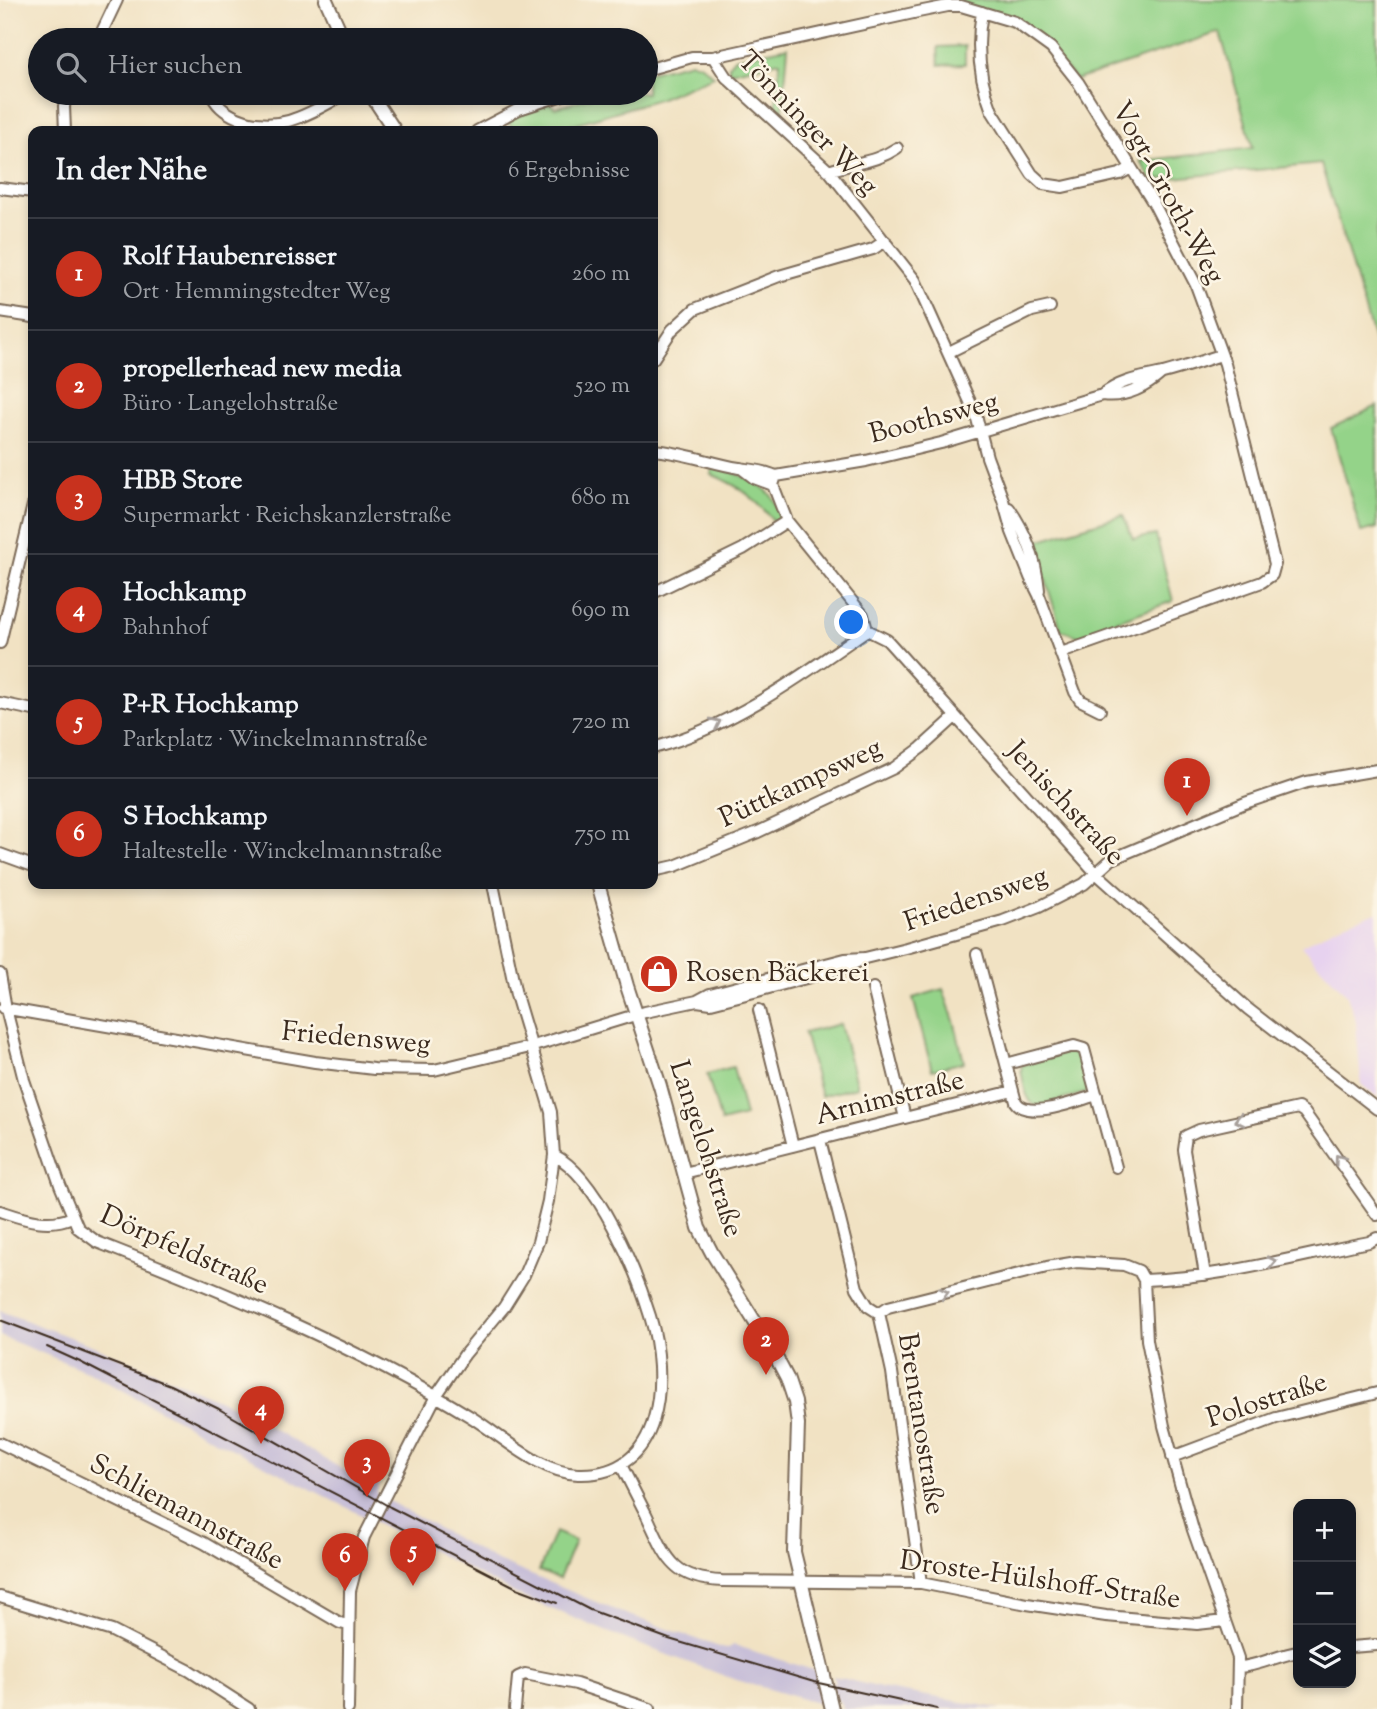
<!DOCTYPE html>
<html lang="de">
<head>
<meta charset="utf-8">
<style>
	:root { --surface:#171b24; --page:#242831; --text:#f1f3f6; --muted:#9ea1a6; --line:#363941; --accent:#c8321e }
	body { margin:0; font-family:"Sorts Mill Goudy",serif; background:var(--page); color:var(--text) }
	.controls { position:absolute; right:21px; bottom:21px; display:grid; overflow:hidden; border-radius:14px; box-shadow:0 4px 10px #0003 }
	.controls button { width:63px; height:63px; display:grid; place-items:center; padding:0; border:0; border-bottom:2px solid var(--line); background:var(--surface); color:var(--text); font:35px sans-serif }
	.you { position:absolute; left:852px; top:623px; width:24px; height:24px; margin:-18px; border:5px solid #fff; border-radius:50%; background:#1a73e8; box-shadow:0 0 0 10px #1a73e833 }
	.badge { display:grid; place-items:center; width:46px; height:46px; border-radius:50%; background:var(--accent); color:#fff; font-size:23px; font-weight:700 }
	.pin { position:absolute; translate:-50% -58px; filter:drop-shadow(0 2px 4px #0008) }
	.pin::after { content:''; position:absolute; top:37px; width:24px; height:21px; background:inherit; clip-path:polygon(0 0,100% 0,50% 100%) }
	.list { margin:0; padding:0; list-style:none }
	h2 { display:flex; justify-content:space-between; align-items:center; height:91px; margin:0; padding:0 28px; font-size:30px }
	h2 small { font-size:23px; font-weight:400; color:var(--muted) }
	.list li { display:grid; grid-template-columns:46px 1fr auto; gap:21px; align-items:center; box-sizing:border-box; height:112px; padding:0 28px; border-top:2px solid var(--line) }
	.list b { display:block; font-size:26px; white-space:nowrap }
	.list p { margin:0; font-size:23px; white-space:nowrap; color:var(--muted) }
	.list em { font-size:23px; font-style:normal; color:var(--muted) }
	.icon { flex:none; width:38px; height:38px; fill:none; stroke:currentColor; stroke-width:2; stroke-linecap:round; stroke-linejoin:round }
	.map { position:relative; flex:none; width:1377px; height:1709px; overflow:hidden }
	.search { position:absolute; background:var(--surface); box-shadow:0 4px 10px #0003; left:28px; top:28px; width:630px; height:77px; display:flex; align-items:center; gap:18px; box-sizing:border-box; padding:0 24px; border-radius:38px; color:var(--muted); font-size:26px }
	.panel { position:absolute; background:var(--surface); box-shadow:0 4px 10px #0003; left:28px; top:126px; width:630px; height:763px; border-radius:14px }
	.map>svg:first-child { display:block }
</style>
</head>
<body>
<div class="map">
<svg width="1377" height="1709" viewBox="0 0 1377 1709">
	<rect width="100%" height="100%" fill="#fcf5e5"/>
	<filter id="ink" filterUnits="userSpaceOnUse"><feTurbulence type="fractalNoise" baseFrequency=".0143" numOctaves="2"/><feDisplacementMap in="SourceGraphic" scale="14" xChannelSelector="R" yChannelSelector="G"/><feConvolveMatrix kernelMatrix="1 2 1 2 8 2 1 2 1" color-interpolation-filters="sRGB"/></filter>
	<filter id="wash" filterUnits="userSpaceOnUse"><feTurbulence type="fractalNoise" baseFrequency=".00686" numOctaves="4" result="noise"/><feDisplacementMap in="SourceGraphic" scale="28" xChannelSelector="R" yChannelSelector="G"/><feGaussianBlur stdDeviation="1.57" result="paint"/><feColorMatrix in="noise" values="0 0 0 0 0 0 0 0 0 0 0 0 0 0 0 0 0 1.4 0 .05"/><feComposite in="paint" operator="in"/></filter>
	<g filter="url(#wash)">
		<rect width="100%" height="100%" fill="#f1e2c3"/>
		<path fill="#e7d2ef" d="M1377,912V1097L1361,1084L1356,1021L1347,995L1301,946L1334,928Z"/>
		<path fill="#c8bfd8" d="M0,1311L99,1348L232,1405L361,1480L367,1470L381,1478L376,1494L495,1560L620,1612L725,1649L734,1645L816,1671L817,1679L835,1683L833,1676L881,1688L1002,1709H843L839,1700L819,1695L820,1704L733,1679L630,1641L522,1597L215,1440L89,1372L0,1336Z"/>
		<path fill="#94d389" stroke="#687e54" stroke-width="2" d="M961,0H1377V350L1321,164L1152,180L1140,161L1253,148L1220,32L1076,80L1024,28L961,6Z
			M965,46V64L939,65L938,47Z
			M788,47L782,120L775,114L780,61L730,72C727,66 731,61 735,58Z
			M691,62L700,64L714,76L658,99L551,131H503L512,127L507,120L550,103L555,108L604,93H646V73Z
			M1377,406V528L1361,532L1331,428Z
			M714,466C738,473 782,487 779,520L775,523C755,497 741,487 711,474Z
			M1123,515L1133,539L1156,535L1173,601L1094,629L1091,634L1080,637L1061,630L1034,542Z
			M943,989L955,1024L964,1062L932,1070L913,998Z
			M840,1024L857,1087L821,1096L804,1033Z
			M1075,1050L1080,1052L1090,1089L1088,1092L1039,1107C1025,1104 1024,1083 1021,1070L1022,1065Z
			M733,1067L745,1116L721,1122L707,1074Z
			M555,1532L575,1541L559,1579L539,1571Z"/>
	</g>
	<g filter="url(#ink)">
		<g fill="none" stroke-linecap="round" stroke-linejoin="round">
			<g stroke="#7b6a58" stroke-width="14">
				<path id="minor" d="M982,12C976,46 979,79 992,111L1032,174L1043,184L1063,187L1120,174L1131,168
					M98,40L117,0
					M713,57L726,77L829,171L915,280L976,415L987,457L1003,500L1012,532L1030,577L1039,595L1075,692L1080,700L1100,710
					M646,70L692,57H713L918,12L948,6H961L1015,22L1051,48L1078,82L1154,204L1196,285L1225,364L1275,564L1272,575L1262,582L1061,653
					M211,93C216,106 226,113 238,118C279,135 312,112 347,93
					M65,131L64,106L68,93
					M477,131L519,109L569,93
					M829,171C854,162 875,163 897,148
					M0,188L33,192
					M0,312L33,317
					M949,352L1032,311L1050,307
					M653,359L672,330L695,309L779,276L873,249L885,241
					M1102,395C1121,380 1140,378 1163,373C1183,368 1202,361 1221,355
					M653,450C682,452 710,463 739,468C753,470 763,470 776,476
					M741,468L754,478L773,485
					M776,476L773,485L787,521L863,615L867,630L887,640L1096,873L1248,1009L1377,1109
					M776,476L866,461L941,443L1102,395C1125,398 1145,388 1162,373
					M1009,508C1026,532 1036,560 1039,590
					M653,593L743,549L787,521
					M0,643L33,505
					M0,703L33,710
					M653,748C732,727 801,676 867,630
					M0,854L33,866
					M653,871L675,866L758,832L894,768L921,748L955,717
					M977,954L1016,1102C1029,1121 1078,1100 1097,1095
					M0,974L6,1009L24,1080L60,1185L78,1228L97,1242C224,1292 354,1345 471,1417C503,1437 539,1472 578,1474C665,1477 669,1377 650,1316C636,1270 597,1177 554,1155
					M873,988L905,1118
					M697,1001L710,994L845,959L865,958L906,948L1003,921L1039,907L1084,884L1112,859L1245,803L1307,782L1377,770
					M3,1008L315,1062L374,1069L434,1070L530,1047L645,1012L697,1001L711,1003L754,992L847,967L865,958
					M759,1010L793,1146
					M1006,1064L1074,1046L1084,1049L1116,1167
					M820,1140L857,1288L868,1306L879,1313
					M684,1173L1013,1091
					M0,1211C24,1219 48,1228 72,1217
					M1205,1275L1184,1150L1186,1136L1199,1130L1298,1108L1304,1112L1377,1215
					M1144,1280C1220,1278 1294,1257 1369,1242L1377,1238
					M879,1313L888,1307L1047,1267L1077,1262L1124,1265L1139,1271L1144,1280L1147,1340L1164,1426L1193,1530L1238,1658L1237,1709
					M879,1313L892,1372L921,1583
					M0,1443L204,1543L340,1623L348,1625
					M1172,1457L1276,1418L1377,1393
					M621,1465C629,1481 638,1498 646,1514C666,1556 671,1579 722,1581L921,1583L1027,1604L1106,1616L1197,1624L1225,1621
					M0,1597L112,1631L190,1671L249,1709
					M1351,1647L1377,1645
					M1239,1667C1259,1666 1278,1655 1298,1652
					M348,1709L350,1591L364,1537L436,1396L465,1354L504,1307L524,1275L538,1242L548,1201L554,1155L551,1112L516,995L493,884
					M515,1709L518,1677L525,1674L576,1684L650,1709"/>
			</g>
			<g stroke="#7b6a58" stroke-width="16">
				<path id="tertiary" d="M326,0L344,40
					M370,93L395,131
					M598,884L627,986L660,1086L699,1228L712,1253L770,1346L787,1378L795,1402L798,1424L794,1552L832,1709"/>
			</g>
			<use href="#minor" stroke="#fff" stroke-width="10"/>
			<use href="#tertiary" stroke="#fff" stroke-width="12"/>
			<path stroke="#3b2a1e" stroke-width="2" d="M0,1320L170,1385L219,1409L390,1507L590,1610L669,1639L814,1682L937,1709
				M47,1347L80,1362L517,1588L557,1603"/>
		</g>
		<defs><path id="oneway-chevron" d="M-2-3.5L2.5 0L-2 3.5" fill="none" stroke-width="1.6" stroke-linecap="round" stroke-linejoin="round" transform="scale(1.75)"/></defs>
		<g stroke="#a79f9a">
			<use href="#oneway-chevron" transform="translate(716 723) rotate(-26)"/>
			<use href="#oneway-chevron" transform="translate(1239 1120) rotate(167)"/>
			<use href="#oneway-chevron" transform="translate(1339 1159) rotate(-126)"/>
			<use href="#oneway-chevron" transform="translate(1272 1262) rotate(-12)"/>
			<use href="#oneway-chevron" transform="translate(944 1293) rotate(-14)"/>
		</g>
	</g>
	<defs>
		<g id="shop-disc" transform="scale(2.0125)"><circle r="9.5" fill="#c8321e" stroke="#fcf5e5"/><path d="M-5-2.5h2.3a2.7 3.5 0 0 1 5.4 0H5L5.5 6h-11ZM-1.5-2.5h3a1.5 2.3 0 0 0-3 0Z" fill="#fff"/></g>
	</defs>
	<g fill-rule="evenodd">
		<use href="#shop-disc" x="659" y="974"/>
	</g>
	<g text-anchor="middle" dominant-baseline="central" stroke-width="5" stroke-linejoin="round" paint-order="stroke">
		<g font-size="28" fill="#3b2a1e" stroke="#fcf5e5">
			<text transform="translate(807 124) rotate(46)">Tönninger Weg</text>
			<text transform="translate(1167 193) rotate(61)">Vogt-Groth-Weg</text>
			<text transform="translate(934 419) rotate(-15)">Boothsweg</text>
			<text transform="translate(801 784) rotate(-25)">Püttkampsweg</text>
			<text transform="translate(1065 804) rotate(47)">Jenischstraße</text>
			<text transform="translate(976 900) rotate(-19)">Friedensweg</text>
			<text transform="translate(356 1039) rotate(5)">Friedensweg</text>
			<text transform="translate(890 1099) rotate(-14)">Arnimstraße</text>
			<text transform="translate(705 1149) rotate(72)">Langelohstraße</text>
			<text transform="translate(184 1251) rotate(24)">Dörpfeldstraße</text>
			<text transform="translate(1267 1401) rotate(-18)">Polostraße</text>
			<text transform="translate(920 1424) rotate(81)">Brentanostraße</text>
			<text transform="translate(186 1513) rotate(28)">Schliemannstraße</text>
			<text transform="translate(1040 1581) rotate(8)">Droste-Hülshoff-Straße</text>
		</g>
		<g font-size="28" fill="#3b2a1e" stroke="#fcf5e5" text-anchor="start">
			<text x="686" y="974">Rosen Bäckerei</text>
		</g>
	</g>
</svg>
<div class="controls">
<button>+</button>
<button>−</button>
<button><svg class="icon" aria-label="layers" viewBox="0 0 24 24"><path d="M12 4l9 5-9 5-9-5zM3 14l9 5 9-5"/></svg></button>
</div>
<div class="you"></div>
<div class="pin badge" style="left:1187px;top:816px">1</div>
<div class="pin badge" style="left:766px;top:1375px">2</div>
<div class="pin badge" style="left:367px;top:1497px">3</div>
<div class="pin badge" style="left:261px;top:1444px">4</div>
<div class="pin badge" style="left:413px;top:1586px">5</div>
<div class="pin badge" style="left:345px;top:1591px">6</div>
<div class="search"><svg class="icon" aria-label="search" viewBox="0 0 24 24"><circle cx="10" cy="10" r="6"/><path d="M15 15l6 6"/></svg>Hier suchen</div>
<section class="panel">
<h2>In der Nähe<small>6 Ergebnisse</small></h2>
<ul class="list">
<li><span class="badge">1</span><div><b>Rolf Haubenreisser</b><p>Ort · Hemmingstedter Weg</p></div><em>260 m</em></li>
<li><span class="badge">2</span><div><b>propellerhead new media</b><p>Büro · Langelohstraße</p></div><em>520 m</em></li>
<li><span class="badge">3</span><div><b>HBB Store</b><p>Supermarkt · Reichskanzlerstraße</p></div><em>680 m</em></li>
<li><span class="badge">4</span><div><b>Hochkamp</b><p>Bahnhof</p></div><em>690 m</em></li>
<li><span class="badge">5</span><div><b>P+R Hochkamp</b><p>Parkplatz · Winckelmannstraße</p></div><em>720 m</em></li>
<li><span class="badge">6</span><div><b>S Hochkamp</b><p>Haltestelle · Winckelmannstraße</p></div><em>750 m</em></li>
</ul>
</section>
</div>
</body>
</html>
